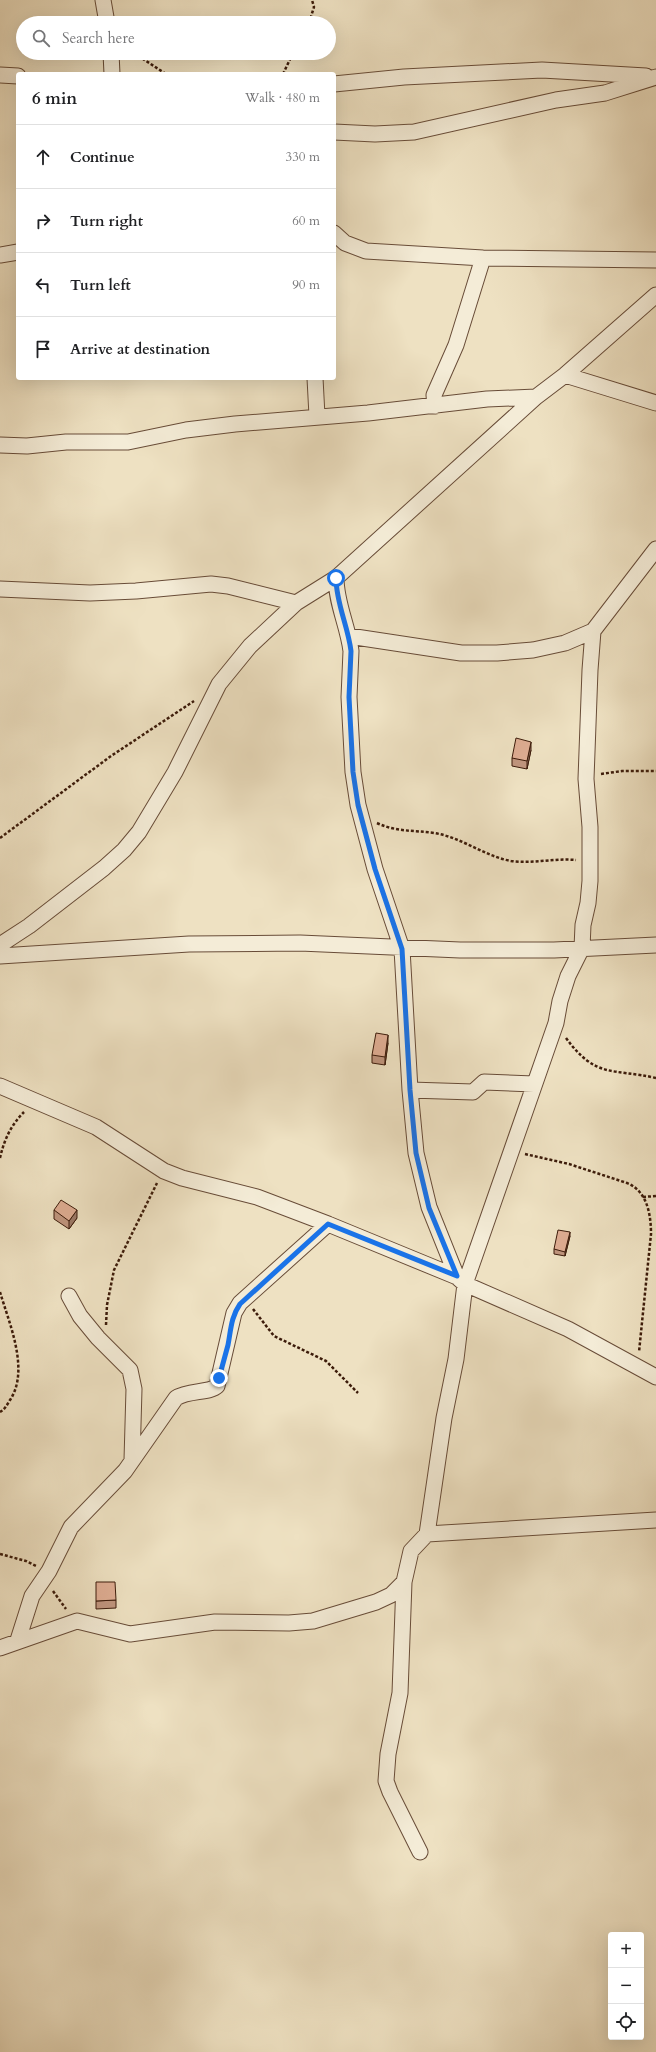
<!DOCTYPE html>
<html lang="en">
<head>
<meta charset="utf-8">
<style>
	:root { --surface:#fff; --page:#f6f6f6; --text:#202124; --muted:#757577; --line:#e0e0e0 }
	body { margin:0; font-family:Cardo,serif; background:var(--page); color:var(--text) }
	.controls { position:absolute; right:12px; bottom:12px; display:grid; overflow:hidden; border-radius:4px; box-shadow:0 4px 16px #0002 }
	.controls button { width:36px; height:36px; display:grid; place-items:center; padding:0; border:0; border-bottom:1px solid var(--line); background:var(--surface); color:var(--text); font:20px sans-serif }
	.stop { position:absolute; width:12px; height:12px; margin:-9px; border:3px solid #1a73e8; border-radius:50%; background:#fff }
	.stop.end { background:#1a73e8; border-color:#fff; box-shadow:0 1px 4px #0008 }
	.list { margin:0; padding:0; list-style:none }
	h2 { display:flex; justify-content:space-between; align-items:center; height:52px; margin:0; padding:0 16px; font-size:17px }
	h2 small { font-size:13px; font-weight:400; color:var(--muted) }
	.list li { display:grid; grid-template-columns:26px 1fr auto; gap:12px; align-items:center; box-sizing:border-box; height:64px; padding:0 16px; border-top:1px solid var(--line) }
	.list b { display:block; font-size:15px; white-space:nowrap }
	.list em { font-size:13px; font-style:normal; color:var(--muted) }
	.icon { flex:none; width:22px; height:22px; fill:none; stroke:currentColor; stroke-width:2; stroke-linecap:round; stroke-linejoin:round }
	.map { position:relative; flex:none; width:656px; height:2052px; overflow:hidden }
	.search { position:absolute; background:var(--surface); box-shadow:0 4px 16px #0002; left:16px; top:16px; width:320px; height:44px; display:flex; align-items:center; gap:10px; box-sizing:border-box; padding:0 14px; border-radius:22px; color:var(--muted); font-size:15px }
	.panel { position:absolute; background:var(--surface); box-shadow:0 4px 16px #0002; left:16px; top:72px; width:320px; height:308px; border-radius:4px }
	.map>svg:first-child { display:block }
</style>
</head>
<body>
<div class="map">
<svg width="656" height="2052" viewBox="0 0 656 2052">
	<rect width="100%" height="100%" fill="#eee1c2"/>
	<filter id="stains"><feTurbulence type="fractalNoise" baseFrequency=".005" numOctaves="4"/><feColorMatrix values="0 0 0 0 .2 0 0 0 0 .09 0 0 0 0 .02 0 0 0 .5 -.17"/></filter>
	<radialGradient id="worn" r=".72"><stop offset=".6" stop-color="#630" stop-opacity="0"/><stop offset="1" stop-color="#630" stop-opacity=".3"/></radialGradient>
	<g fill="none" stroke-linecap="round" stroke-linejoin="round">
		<g stroke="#684c38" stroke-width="17">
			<path id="street" d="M103,0L107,23
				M111,53L112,74
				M0,75L18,76
				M334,84L404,77L542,70L646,76
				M334,132L375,134L414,132L556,100L605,93L656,77
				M334,233L345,243L366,251L483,258L656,260
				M0,255L18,252
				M565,375L656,403
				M315,378L317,416
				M435,406L434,395L456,345L483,258
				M0,445L27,446L66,442H128L186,430L235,424L368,413L487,399L536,397
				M336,578C336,603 348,626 351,651L349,697L353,772L358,805L375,869L402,949L410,1090L416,1153L429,1207L457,1277
				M0,589L90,593L136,591L211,584L228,586L296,603
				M349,636L461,653H497L533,650L565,643L593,631L656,549
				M0,945L29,926L104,868L124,850L139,832L175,772L219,684L250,646L296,603L336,578L536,397L565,375L656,295
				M0,956L189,944L300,943L460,950H554L656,945
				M0,1086L96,1127L164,1171L182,1178L257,1197L328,1224L457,1277L465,1284L568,1329L656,1377
				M410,1090L473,1092L484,1082L534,1084
				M69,1296L80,1316L98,1338L130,1370L134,1389L132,1460
				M427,1534L656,1520
				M404,1582L400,1693L388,1754L386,1781L390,1792L420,1852
				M18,1640L32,1596L49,1571L71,1527L125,1471L176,1398C188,1390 210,1393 217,1386L234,1313L240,1303L328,1224
				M0,1648L77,1621L130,1634L215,1622L289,1623L313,1621L376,1602L391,1595L404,1582L411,1551L427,1534L444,1418L456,1359L465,1284L556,1023L560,1001L568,976L582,948L583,925L588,903L590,881V827L586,779L590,670L593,631"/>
		</g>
		<path stroke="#3c1b0a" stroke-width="2.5" stroke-dasharray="3 2" stroke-linecap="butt" d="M309,23L314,7L312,0
			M134,53L166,74
			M283,74L293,53
			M601,774L622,771H656
			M377,823C396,832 413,830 434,833C461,837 484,856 511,861C533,864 554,858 576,860
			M0,838L111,756L194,701
			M566,1038C596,1079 612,1068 656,1078
			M525,1154L569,1164L627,1183C647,1191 651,1214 651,1234L639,1352
			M0,1158C4,1140 11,1125 24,1112
			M643,1197L656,1196
			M0,1292C9,1323 30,1370 10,1400C7,1405 5,1409 0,1412
			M253,1309L274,1336L326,1361L358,1393
			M106,1325L107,1305L114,1270L157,1183
			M0,1554L26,1561L36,1566
			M53,1591L66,1609"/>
		<use href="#street" stroke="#f4ecd7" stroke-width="15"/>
	</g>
	<path fill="#c0957e" stroke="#3c1b0a" d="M531,750L527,769L512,766V758Z
		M388,1043L385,1065L372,1063V1055Z
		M54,1210L77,1218L69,1229L54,1219Z
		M570,1236L565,1256L554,1254V1249Z
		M116,1600V1608L96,1609V1601Z"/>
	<path fill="#9c7967" stroke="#3c1b0a" d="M531,742V750L527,769V761Z
		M388,1035V1043L385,1065V1057Z
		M77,1210V1218L69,1229V1221Z
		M570,1232V1236L565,1256V1252Z"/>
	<path fill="#dfad93" stroke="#3c1b0a" d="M516,738L531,742L527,761L512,758Z
		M376,1033L388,1035L385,1057L372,1055Z
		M61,1200L77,1210L69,1221L54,1210Z
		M558,1230L570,1232L565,1252L554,1249Z
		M96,1582H115L116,1600L96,1601Z"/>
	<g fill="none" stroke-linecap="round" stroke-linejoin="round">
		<path stroke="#1a73e8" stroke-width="5" d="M219,1378C222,1367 225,1356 228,1345C231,1329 231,1317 240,1304L328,1224L457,1276L429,1208L416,1153L410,1090L402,949L375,869L358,805L353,772L349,697L351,651C348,626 336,603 336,578"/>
	</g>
	<rect width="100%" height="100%" filter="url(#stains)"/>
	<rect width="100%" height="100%" fill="url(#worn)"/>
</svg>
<div class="controls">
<button>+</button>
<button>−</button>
<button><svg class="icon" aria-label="locate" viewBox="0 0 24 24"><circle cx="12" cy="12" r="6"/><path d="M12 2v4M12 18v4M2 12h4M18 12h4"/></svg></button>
</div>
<div class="stop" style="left:336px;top:578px"></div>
<div class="stop end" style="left:219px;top:1378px"></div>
<div class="search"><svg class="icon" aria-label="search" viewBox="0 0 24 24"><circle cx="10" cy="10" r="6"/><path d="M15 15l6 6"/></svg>Search here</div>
<section class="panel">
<h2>6 min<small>Walk · 480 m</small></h2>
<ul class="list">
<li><svg class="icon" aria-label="ahead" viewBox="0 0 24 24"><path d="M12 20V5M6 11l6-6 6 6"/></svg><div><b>Continue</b></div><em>330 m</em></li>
<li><svg class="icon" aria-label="right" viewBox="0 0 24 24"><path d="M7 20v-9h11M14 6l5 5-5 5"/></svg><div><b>Turn right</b></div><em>60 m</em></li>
<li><svg class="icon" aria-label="left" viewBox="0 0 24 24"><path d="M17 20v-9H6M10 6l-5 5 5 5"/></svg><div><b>Turn left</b></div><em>90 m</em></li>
<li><svg class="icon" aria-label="arrive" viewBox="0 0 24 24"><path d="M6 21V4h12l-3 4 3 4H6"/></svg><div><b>Arrive at destination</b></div></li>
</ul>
</section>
</div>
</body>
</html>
